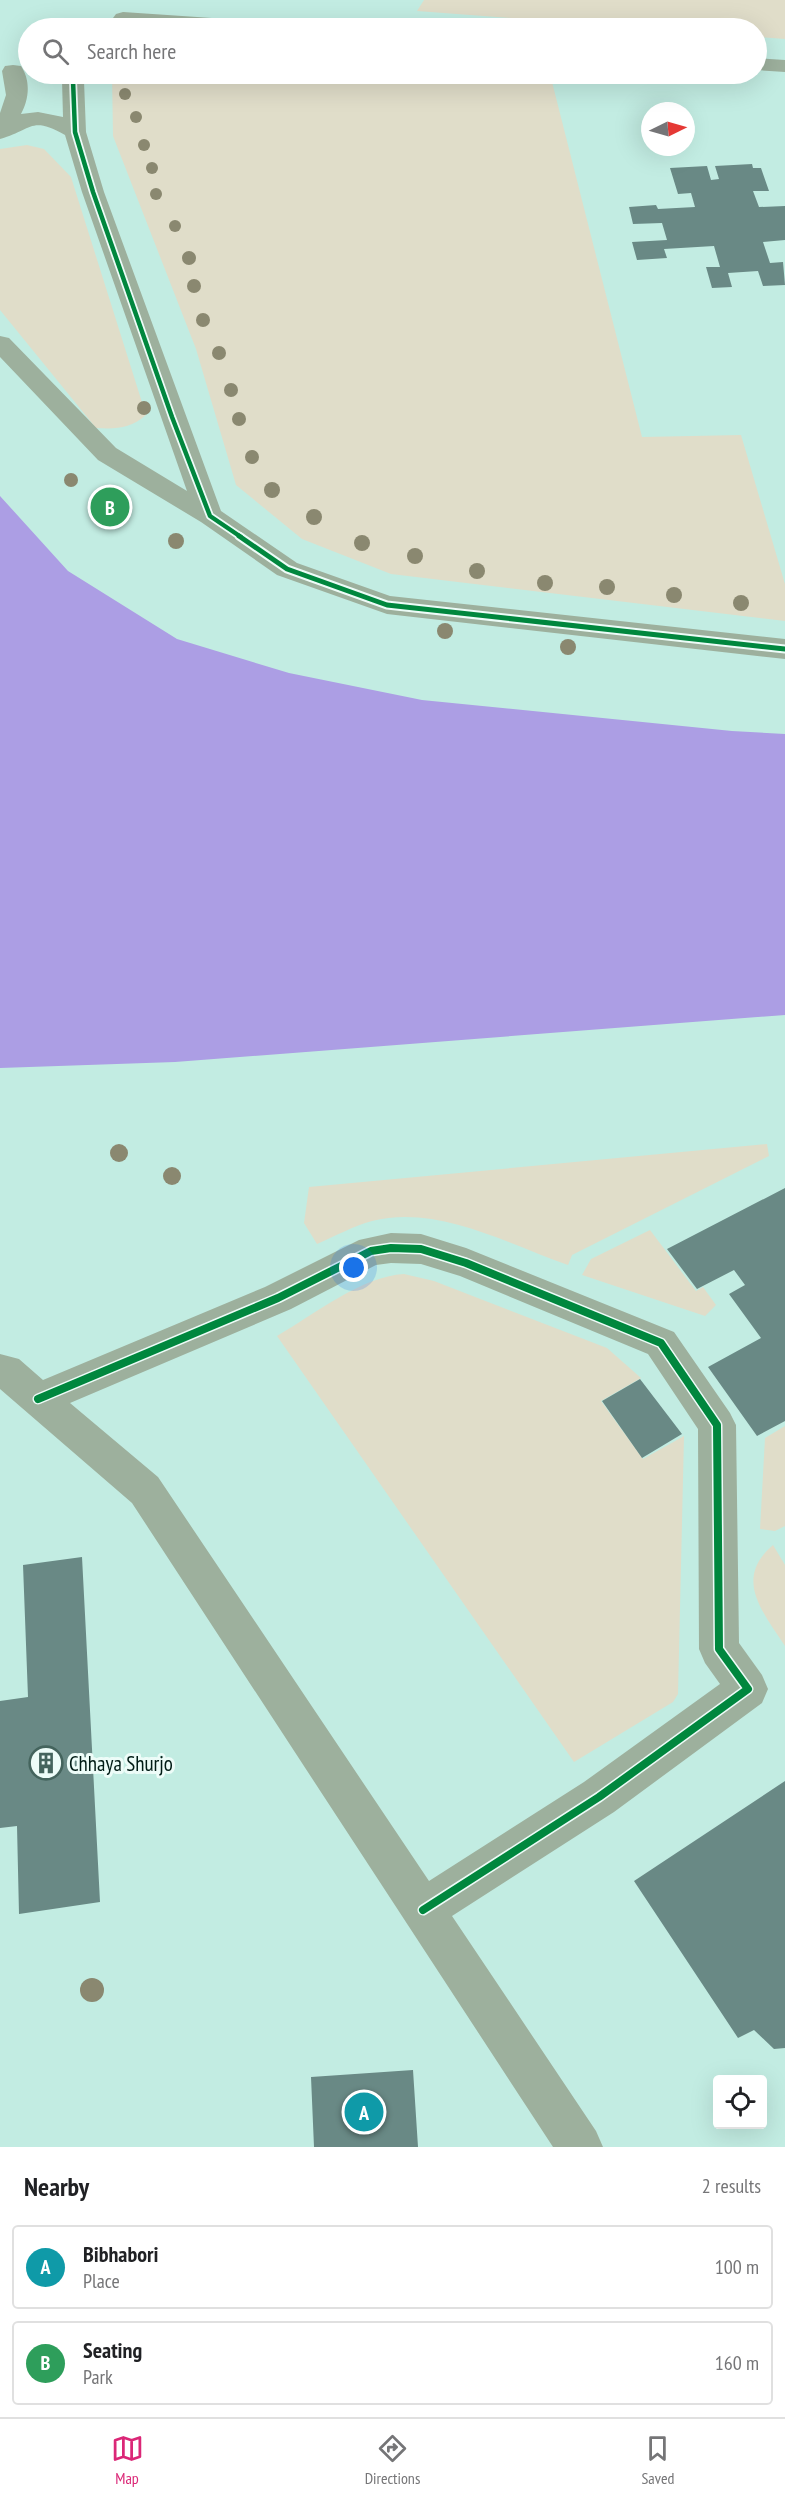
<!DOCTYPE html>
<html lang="en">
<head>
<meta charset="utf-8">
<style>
	:root { --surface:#fff; --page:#f6f6f6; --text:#202124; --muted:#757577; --line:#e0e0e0; --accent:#db2777 }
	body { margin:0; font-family:"PT Sans Narrow",sans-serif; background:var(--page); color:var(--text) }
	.controls { position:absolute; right:18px; bottom:18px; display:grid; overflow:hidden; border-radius:6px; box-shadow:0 6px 24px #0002 }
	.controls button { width:54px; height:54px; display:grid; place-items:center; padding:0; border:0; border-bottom:2px solid var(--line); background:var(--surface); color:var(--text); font:30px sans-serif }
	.compass { position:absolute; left:641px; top:102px; width:54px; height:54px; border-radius:50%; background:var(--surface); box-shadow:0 6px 24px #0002; rotate:85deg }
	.you { position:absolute; left:354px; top:1268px; width:21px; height:21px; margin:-15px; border:4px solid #fff; border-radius:50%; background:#1a73e8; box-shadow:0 0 0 9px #1a73e833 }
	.badge { display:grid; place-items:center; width:39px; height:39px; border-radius:50%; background:var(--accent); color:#fff; font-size:20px; font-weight:700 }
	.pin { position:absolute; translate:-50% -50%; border:3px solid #fff; box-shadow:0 2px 6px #0006 }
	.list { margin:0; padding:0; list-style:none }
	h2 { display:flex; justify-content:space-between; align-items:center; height:78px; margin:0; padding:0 24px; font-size:26px }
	h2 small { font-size:20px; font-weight:400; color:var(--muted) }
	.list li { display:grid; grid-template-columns:39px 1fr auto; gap:18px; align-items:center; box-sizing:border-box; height:84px; margin:0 12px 12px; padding:0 12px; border:2px solid var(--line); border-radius:6px }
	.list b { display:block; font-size:22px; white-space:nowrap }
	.list p { margin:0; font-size:20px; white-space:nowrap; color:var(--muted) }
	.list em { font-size:20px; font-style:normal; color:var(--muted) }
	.icon { flex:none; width:33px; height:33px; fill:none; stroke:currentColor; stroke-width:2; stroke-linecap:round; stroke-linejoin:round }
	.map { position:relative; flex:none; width:785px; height:2147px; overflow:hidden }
	.search { position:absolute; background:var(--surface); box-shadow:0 6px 24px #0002; left:18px; right:18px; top:18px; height:66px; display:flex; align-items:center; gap:15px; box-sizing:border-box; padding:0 21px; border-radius:33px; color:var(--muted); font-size:22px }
	.sheet { height:270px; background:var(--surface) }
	nav { display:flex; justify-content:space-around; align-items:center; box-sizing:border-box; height:84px; border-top:2px solid var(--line); background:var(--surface); font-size:16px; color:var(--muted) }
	nav a { display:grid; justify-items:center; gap:3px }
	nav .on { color:var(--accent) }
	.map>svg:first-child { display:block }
</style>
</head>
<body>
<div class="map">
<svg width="785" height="2147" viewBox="0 0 785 2147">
	<rect width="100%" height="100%" fill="#c2ece2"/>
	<path fill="#e0ddc9" d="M424,0H785V39L757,37L756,28H644L417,11Z
		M112,74H550L642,437L741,435L785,584V621L391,574L302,539L236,485L196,349L113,136Z
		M27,145L44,149L71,177L146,415C130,429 116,429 96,428L0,310V149Z
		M767,1144L769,1156L572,1255L568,1265C508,1244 437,1204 372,1221C354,1226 335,1236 317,1244L304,1223L309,1187Z
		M650,1230L696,1291L703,1287L716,1305L705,1316L582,1275L591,1259Z
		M404,1274L434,1281L607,1348L641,1378L601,1401L643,1459L684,1436L678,1694L673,1702L574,1762L277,1336C313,1315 362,1276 404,1274Z
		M785,1426V1526L775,1531L760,1529L765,1438Z
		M773,1545L785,1565V1646C763,1612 733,1579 773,1545Z"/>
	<path fill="#ac9ee4" d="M0,496L68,571L177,639L289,673L422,700L732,731L785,734V1015L175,1062L0,1068Z"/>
	<path fill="#698985" d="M752,164L753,168H761L769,191H753L759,207L785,206V240L763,242L770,263L783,262L785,285L763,286L758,271L728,273L732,287L712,288L706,267H720L714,246L664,249L667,258L637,260L632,242L667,240L662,223L633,224L629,207L656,205L658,209L695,207L691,193L678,194L670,168L707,166L711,180L719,179L715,166Z
		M785,1188V1421L757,1436L708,1367L761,1338L729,1294L745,1285L734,1270L697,1289L667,1249Z
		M640,1379L682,1434L642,1458L602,1401Z
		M82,1557L100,1902L19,1914L17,1826L0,1828V1701L28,1697L23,1565Z
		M785,1781V2048L774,2049L754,2030L738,2038L634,1881Z
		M413,2070L418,2147H314L311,2077Z"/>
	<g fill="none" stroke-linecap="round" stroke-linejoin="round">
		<path fill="#9db09d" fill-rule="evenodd" d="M123,12L270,22L277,24L280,28H186L116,22L113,18L116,14Z
			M756,58L785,60V72L756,70Z
			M13,65L21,66C31,81 29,99 21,114L38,112L63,117L62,80L67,74H89L84,81L86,132L104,192L221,511L297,563L390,596L785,639V659L387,614L277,575L201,522L98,460L0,357V336L9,338L116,448L187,491L82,192L65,135C30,115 31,131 0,139V113L6,95L2,71L5,66Z
			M391,1233L421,1234L466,1248L674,1332L730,1413L736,1425L739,1643L762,1675L768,1689L762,1703L614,1812L452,1916L596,2131L603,2147H553L132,1503L0,1389V1354L19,1359L43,1380L265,1287L359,1240ZM391,1263L421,1264L460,1276L648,1354L698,1429L699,1649L705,1663L720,1684L584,1782L429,1881L158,1477L70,1403L291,1309L376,1265Z"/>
		<g stroke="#edfcf8" stroke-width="8">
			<path id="cycleway-far2" d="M78,74L73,80L75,132L93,192L172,417L210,516L241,537"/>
		</g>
		<g stroke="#edfcf8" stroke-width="9">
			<path id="cycleway-far1" d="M239,536L287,569L387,605L785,649"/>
		</g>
		<g stroke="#edfcf8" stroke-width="11">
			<path id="cycleway" d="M38,1399L278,1298L371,1251L391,1248L421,1249L466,1263L661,1343L717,1425L719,1649L748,1689L599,1797L423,1910"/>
		</g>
		<use href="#cycleway-far2" stroke="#00873e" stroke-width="4.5"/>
		<use href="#cycleway-far1" stroke="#00873e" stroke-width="5"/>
		<use href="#cycleway" stroke="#00873e" stroke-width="8"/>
	</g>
	<g fill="#8a8870">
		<circle cx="125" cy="94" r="6"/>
		<circle cx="136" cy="117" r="6"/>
		<circle cx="144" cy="145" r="6"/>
		<circle cx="152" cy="168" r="6"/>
		<circle cx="156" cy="194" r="6"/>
		<circle cx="175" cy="226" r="6"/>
		<circle cx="189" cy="258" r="7"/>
		<circle cx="194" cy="286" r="7"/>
		<circle cx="203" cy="320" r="7"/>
		<circle cx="219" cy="353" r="7"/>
		<circle cx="231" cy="390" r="7"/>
		<circle cx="144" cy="408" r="7"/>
		<circle cx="239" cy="419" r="7"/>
		<circle cx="252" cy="457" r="7"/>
		<circle cx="71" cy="480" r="7"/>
		<circle cx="272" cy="490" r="8"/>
		<circle cx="109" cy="506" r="8"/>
		<circle cx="314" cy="517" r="8"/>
		<circle cx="176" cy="541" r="8"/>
		<circle cx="362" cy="543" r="8"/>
		<circle cx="415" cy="556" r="8"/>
		<circle cx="477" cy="571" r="8"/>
		<circle cx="545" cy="583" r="8"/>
		<circle cx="607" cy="587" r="8"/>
		<circle cx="674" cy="595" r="8"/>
		<circle cx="741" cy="603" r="8"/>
		<circle cx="445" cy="631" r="8"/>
		<circle cx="568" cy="647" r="8"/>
		<circle cx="119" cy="1153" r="9"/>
		<circle cx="172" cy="1176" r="9"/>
		<circle cx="92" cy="1990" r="12"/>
	</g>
	<defs>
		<g id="building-ring" transform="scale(1.725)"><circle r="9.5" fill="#edfcf8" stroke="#44645d" stroke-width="1.5"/><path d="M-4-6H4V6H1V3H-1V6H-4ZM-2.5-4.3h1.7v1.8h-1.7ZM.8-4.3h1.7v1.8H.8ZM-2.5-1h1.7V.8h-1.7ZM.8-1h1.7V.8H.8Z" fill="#44645d"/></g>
	</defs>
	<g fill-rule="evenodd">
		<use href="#building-ring" x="46" y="1763"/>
	</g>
	<g text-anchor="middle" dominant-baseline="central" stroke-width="6" stroke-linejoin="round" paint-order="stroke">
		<g font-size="21" fill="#001b15" stroke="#edfcf8" text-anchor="start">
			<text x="69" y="1763">Chhaya Shurjo</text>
		</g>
	</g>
</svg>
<div class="controls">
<button><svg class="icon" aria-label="locate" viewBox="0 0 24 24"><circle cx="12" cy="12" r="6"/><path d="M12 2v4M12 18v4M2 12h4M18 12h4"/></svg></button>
</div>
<svg class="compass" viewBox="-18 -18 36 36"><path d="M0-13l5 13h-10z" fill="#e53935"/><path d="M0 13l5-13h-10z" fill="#757577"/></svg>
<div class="you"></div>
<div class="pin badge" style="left:364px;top:2112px;background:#0f9aa8">A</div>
<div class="pin badge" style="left:110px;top:507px;background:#2e9e5b">B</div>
<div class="search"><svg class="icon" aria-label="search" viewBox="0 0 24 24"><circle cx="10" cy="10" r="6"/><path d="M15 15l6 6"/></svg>Search here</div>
</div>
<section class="sheet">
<h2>Nearby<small>2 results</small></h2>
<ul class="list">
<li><span class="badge" style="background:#0f9aa8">A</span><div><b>Bibhabori</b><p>Place</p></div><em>100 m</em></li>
<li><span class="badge" style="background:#2e9e5b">B</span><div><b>Seating</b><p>Park</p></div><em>160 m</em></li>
</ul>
</section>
<nav>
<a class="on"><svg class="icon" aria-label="map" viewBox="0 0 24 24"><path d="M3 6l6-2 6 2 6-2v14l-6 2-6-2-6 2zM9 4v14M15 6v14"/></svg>Map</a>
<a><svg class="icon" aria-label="directions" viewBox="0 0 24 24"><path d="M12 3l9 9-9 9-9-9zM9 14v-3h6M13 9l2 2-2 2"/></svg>Directions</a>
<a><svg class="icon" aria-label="saved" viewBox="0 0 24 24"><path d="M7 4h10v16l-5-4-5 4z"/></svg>Saved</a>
</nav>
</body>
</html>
